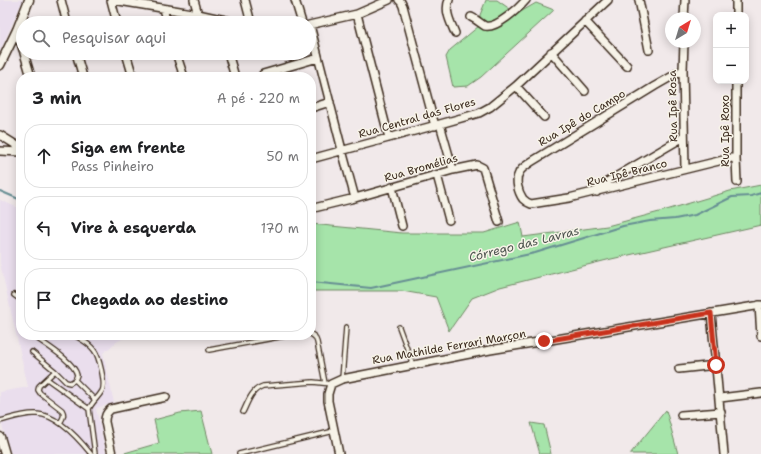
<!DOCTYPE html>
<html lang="pt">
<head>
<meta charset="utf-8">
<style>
	:root { --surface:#fff; --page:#f2f2f2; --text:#202124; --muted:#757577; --line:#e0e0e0 }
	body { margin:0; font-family:"Shantell Sans",sans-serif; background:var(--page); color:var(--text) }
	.controls { position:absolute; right:12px; top:12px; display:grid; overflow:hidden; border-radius:8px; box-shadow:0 2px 10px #0003 }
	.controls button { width:36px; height:36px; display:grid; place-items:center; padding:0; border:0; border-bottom:1px solid var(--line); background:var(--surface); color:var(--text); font:20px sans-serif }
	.compass { position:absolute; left:665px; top:12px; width:36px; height:36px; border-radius:50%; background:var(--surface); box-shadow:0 2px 10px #0003; rotate:38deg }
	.stop { position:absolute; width:12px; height:12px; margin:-9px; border:3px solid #c8321e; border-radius:50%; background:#fff }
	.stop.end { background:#c8321e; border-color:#fff; box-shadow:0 1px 4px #0008 }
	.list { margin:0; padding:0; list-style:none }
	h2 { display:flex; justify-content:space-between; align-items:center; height:52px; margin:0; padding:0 16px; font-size:17px }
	h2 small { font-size:13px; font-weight:400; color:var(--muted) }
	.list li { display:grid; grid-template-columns:26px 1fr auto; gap:12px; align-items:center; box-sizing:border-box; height:64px; margin:0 8px 8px; padding:0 8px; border:1px solid var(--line); border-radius:16px }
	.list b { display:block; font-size:15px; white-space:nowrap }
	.list p { margin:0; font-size:13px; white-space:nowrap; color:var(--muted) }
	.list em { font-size:13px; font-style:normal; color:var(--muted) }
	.icon { flex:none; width:22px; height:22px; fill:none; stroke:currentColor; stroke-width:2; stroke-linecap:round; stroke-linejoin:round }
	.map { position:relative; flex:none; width:761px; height:454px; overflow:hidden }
	.search { position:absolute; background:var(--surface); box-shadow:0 2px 10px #0003; left:16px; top:16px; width:300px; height:44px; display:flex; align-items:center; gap:10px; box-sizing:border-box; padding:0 14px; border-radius:22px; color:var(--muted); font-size:15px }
	.panel { position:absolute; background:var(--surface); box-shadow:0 2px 10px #0003; left:16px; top:72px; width:300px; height:268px; border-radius:16px }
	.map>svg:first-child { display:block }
</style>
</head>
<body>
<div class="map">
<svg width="761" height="454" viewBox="0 0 761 454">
	<rect width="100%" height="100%" fill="#f1e9ea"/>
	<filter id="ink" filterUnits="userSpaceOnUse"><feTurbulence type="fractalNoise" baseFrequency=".025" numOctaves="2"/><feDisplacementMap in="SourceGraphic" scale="8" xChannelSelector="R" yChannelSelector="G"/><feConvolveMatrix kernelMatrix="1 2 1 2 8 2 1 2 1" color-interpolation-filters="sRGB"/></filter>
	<g filter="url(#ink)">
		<path fill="#eadeed" d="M0,0H23L0,51Z
			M0,200L21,209V335H130L118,341L103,353L114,403L96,408L106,454H11L0,419V392L28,387L0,263Z"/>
		<path fill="#a6e4aa" stroke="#708764" d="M486,0H497L517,14L536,3L554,10L481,77L468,86L453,87L446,57L450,50L479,26L480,15Z
			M761,185V225L607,260L500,287L472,298L449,331L436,297L402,291H311V224L402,233H484L520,222L523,237L607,226L663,211L730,191Z
			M666,410L678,454H630Z
			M201,411L212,454H121L159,443L154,420L180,413Z
			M531,423L544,425L551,454H540Z"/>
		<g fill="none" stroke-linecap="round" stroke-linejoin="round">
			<path stroke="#668e93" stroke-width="2" d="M0,191L21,200
				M311,282L371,288L535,253L623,226L650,221L675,219L695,215L732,197L751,196L761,193"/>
			<g stroke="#3b2a1e" stroke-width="6">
				<path id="service" d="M14,295L21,300
					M399,327L413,365
					M311,334L315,337L317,342L325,383
					M32,335C44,344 74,361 77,375L75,380L70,383L66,382L55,371L39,386L38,390L40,393L62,410C65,415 63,418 60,423
					M74,335C80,339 89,343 94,350C99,356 106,384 102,391C98,398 92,402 89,409L95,454
					M209,350L290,335
					M32,352L55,371
					M47,379L89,409
					M342,379L346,327
					M75,380L95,400
					M243,412C248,402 251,390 263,386L313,382L331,384
					M0,421C12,418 24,413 37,414C57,415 79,439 91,454
					M239,454L334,431"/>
			</g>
			<g stroke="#3b2a1e" stroke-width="10">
				<path id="minor" d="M61,0L67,23
					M111,0L117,23
					M113,0L198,14L239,23
					M194,0L198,14
					M245,0L251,23
					M295,0L302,23
					M399,0L401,2L403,6L435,126
					M449,0C444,11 451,23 455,33
					M639,0L649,50
					M736,0V15
					M163,9L167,23
					M357,14L389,138
					M471,17C476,19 481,24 485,26C496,29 519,8 526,0
					M684,18L685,0
					M585,21L627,66
					M309,25L357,14L389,0
					M310,25L342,150L355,198
					M17,30L23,50
					M684,42L683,70L685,169
					M551,52L585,91
					M24,53L31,77
					M76,53L83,77
					M126,53L133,77
					M176,53L184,77
					M228,53L235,77
					M683,70L655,86L531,162C527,165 521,168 519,173C515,180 518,192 523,199C525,201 528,203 531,204L569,198L731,158L736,159
					M263,74L318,58
					M736,81V159L737,182
					M516,86L544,117
					M311,108L330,102
					M440,124L453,170
					M0,135L21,148
					M0,151L21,152
					M311,159L440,124L479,113L490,107L516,86L608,0
					M437,175L449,220
					M392,187L402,226
					M597,192L600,186L684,137
					M311,210L314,208L355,198L453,170L477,165L483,168L499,222
					M759,305L761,336
					M711,313L724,454
					M679,369L716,365
					M720,398L761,393
					M681,415L721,412
					M112,454L105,422C105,416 106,413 111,409L166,397
					M339,454L328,401V394L331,384L342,379L490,350L761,305"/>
			</g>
			<g stroke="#3b2a1e" stroke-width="11">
				<path id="tertiary" d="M0,65L17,30L29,0
					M0,437L5,454"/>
			</g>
			<use href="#service" stroke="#f7f3e8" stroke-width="3.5"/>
			<use href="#minor" stroke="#f7f3e8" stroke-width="7"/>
			<use href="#tertiary" stroke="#f7f3e8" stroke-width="8"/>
		</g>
	</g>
	<g fill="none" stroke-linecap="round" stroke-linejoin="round" filter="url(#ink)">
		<path stroke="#c8321e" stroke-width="5" d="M544,341L711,313L716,365"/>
	</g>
	<g text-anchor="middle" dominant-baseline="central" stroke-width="3" stroke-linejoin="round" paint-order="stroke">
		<g font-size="11" fill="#3b2a1e" stroke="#f7f3e8">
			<text transform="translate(673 106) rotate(-91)">Rua Ipê Rosa</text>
			<text transform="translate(417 118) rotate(-16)">Rua Central das Flores</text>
			<text transform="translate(582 118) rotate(-31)">Rua Ipê do Campo</text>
			<text transform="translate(725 131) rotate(-90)">Rua Ipê Roxo</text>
			<text transform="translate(421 168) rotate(-16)">Rua Bromélias</text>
			<text transform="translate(627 173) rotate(-14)">Rua Ipê Branco</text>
			<text transform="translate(449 347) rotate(-10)">Rua Mathilde Ferrari Marçon</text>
		</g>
		<g font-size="12" font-style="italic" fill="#4d544f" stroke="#f7f3e8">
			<text transform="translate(524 244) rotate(-14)">Córrego das Lavras</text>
		</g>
	</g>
</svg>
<div class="controls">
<button>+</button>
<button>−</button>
</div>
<svg class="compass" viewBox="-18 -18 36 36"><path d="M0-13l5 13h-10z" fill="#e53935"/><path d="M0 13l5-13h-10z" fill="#757577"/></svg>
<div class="stop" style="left:716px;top:365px"></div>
<div class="stop end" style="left:544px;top:341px"></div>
<div class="search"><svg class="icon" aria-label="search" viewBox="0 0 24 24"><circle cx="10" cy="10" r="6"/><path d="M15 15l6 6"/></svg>Pesquisar aqui</div>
<section class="panel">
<h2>3 min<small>A pé · 220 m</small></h2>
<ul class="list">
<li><svg class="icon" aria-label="ahead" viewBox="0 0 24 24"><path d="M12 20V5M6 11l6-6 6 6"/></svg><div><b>Siga em frente</b><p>Pass Pinheiro</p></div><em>50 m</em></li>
<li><svg class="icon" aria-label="left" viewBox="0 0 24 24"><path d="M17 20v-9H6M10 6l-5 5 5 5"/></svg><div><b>Vire à esquerda</b></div><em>170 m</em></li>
<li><svg class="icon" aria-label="arrive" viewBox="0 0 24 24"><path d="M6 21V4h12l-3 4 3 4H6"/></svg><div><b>Chegada ao destino</b></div></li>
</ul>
</section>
</div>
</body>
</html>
